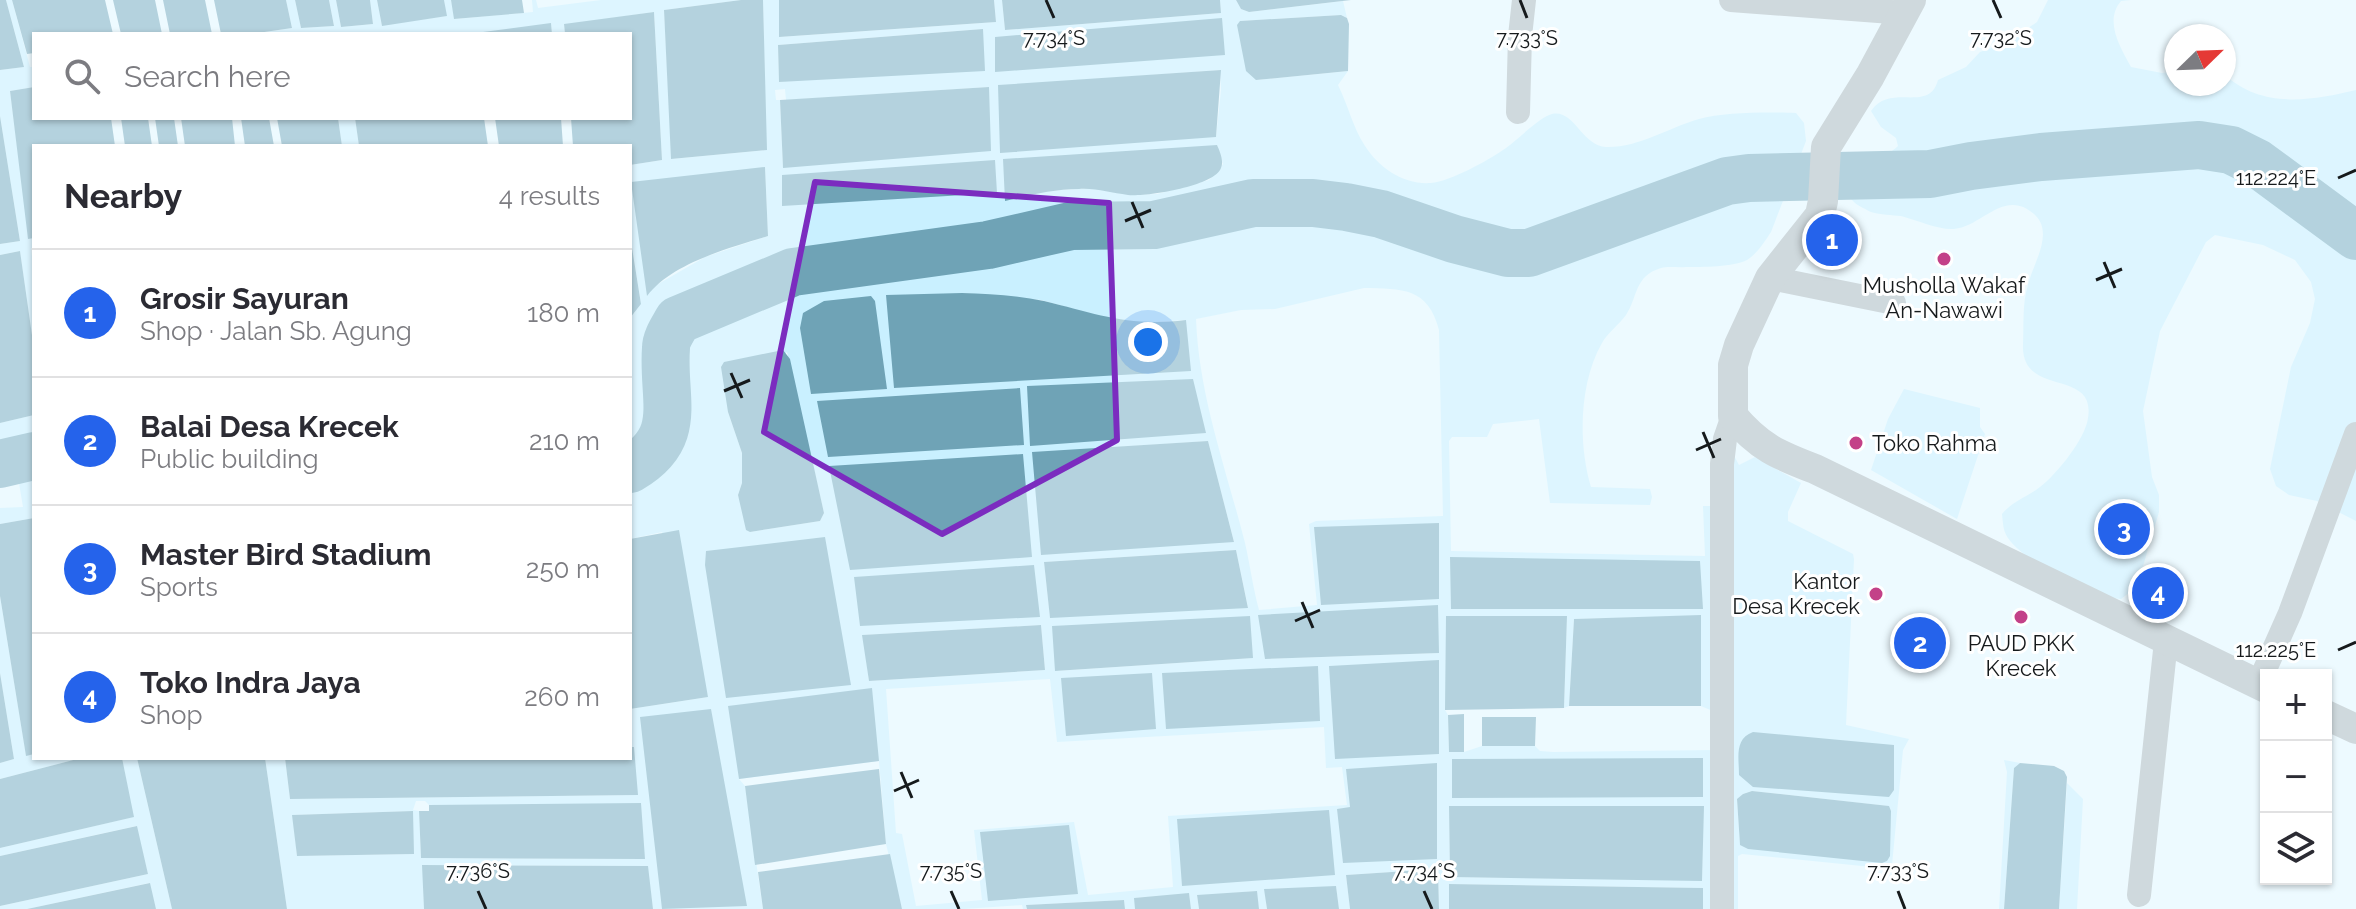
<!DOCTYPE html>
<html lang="en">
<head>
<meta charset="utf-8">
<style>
	:root { --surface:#fff; --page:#f2f2f3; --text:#2b2b33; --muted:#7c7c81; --line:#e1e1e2; --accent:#2563eb }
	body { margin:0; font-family:Raleway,sans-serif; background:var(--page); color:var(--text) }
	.controls { position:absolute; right:24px; bottom:24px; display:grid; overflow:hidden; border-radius:0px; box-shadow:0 2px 6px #0004 }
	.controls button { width:72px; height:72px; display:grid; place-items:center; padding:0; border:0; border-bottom:2px solid var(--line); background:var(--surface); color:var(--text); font:40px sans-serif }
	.compass { position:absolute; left:2164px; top:24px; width:72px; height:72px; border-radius:50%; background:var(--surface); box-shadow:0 2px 6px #0004; rotate:67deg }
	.you { position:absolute; left:1148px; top:342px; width:28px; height:28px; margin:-20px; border:6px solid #fff; border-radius:50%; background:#1a73e8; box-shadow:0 0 0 12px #1a73e833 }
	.badge { display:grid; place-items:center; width:52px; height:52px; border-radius:50%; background:var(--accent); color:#fff; font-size:26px; font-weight:700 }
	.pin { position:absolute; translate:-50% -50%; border:4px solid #fff; box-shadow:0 2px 8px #0006 }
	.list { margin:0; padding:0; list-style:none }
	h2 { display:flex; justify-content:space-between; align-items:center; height:104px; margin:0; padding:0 32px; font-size:34px }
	h2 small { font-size:26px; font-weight:400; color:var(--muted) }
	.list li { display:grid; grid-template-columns:52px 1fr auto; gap:24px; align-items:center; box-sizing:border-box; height:128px; padding:0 32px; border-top:2px solid var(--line) }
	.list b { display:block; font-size:30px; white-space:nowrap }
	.list p { margin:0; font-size:26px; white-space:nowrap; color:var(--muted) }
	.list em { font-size:26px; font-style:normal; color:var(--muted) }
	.icon { flex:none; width:44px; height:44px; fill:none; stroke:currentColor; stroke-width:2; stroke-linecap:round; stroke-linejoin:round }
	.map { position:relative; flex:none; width:2356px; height:909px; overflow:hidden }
	.search { position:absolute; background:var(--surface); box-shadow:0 2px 6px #0004; left:32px; top:32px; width:600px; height:88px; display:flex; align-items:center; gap:20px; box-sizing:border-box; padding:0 28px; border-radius:0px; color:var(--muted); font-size:30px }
	.panel { position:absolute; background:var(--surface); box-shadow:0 2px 6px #0004; left:32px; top:144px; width:600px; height:616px; border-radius:0px }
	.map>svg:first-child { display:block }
</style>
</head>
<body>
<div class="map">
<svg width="2356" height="909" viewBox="0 0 2356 909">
	<rect width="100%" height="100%" fill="#edfaff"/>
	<path fill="#c9f0ff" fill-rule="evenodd" d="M6,0H12L30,67H34V87L10,91L29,238H34V247L31,248L34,274V349L20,251L0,255V244L20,241L0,116V70L24,67Z
		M286,0H295L301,28L334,26L329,0H336L341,27L373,24L370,0H377L382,25L446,16L444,0H451L455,19L533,12L532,0H536L538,8L601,0H741L664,10L672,159L766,150L763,0H786L779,1L780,37L996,22L994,0H1002L1005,30L1221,13L1220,0H1236L1241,9L1249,12L1343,1L1347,18L1341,15L1240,21L1256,80L1348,71L1338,85C1348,105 1353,128 1365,146C1379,168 1404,185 1431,183C1451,181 1487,161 1503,150C1516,142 1539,117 1552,114C1574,109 1582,146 1606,147C1638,148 1668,128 1699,119C1724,112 1769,112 1796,113L1804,123L1806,141L1771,232C1765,241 1757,254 1747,260C1734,267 1701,267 1686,267C1679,268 1668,266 1661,268C1634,276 1638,297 1626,315C1619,325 1608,332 1602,343C1579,383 1578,444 1591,487L1650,489L1652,497L1650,505L1550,503L1539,419L1493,424L1487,437H1452L1449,441L1451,551L1705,556L1703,506H1721L1725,439L1739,465L1755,457L1801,483L1788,512V521L1853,554L1854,559L1846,725L1909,739L1903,750L1892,865L1882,868L1742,854L1738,856V909H1703V888L1450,884L1449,909H1439L1438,869L1346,875L1350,909H1339L1336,887L1265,889L1267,909H1259L1256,891L1197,896L1199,909H1191L1189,894L1135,898V909H1125L1124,900L1027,905V909H1023L1022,905L964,909H902L886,844L879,761L739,779L745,786L763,909H653L647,866L423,865L424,909H287L265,758H285L290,799L637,795L633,747H630V709L708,697L662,532L630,539V318L641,304L630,234V165L662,160L654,12L564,25L565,34H552L551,24L483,34H251L292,28ZM983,29L780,82L779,81L778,45ZM1220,70L1221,90L1216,137L998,86ZM989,87L783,167L780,100H776L775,90L785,89L786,100ZM1217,145L1223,164L1209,180L1157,194L1130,195L1105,189H1079L1047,191L1006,201ZM765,167L768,236L705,257L653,287ZM1364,288C1402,289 1428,287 1439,330L1443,516L1316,521L1309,524L1317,605L1259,610C1253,588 1250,565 1245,543C1226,468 1199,397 1196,319L1241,310L1275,309ZM962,293L1041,300L1106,318L1139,323L1186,320L895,388ZM787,352L824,513L820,521L750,532L738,495L742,483V453L728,412ZM1208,441L1234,542L1032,453ZM1236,550L1248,607L1050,617L1044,562ZM1438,605V653L1265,659ZM1567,616L1564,708L1569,706L1574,619L1701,616V706L1715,712L1716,750L1553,752L1540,751L1535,746H1482L1464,752H1449L1448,715L1445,710ZM1249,617L1252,658L1056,671ZM1041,625L1045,670L869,681L863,635ZM1050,679L1057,742L1324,727L1326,768L1342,767L1347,805L1168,816L1173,887L1088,895L1074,822L974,830L982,900L916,906L902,834L896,833L886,689ZM1752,791L1888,806L1891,811L1740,845L1737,800L1743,794ZM416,801H425L429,805L645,859L421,858L419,811L413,810ZM1449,806H1703L1702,880L1450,877ZM412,811L413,854L297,856L293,815Z
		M2048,0H2131L2121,1C2104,21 2120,47 2131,67L2162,73L2176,71V84H2224V74C2261,109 2311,101 2356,90V521L2317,501L2289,495L2276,486L2270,469L2291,367L2310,323L2315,299L2311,282L2295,260L2263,245L2215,235L2206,242L2160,331L2143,411L2152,477L2159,495V512L2143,566L2130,592L2121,599L2112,598C2082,584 2028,566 2008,538C2003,531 2003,523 2002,514C2011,503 2024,498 2036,490C2054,478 2081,444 2087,423C2101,365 2021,400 2023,345C2024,325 2022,304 2028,285C2034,260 2059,227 2027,209C2000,194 1980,227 1954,229C1938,230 1917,220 1901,216C1892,215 1881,215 1871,212C1867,210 1859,206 1855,203C1846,195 1843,182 1842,170C1858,157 1884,161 1898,146L1896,138L1881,127L1871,111C1891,82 1929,114 1938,80L1966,67L1980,52L2008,42L2037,22Z
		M338,118H355L359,146H342Z
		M1904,389L1980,408V427L1985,434L1957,519L1871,470L1888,419Z
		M34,415V518L0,524V508L23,507L18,477L0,480V423Z
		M0,596L26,755L34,754V758H81L0,779V763L14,759L0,673Z
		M122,758H137L172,909H156L149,883L27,909H0V906L148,874L136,826L0,856V848L133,817Z
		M2004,760L2020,763L2014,768L2004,909H1999L2007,772Z
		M2067,783L2083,799L2077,909H2059Z"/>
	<path fill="#6fa3b6" d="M0,0H6L24,67L0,70Z
		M12,0H105L113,34H34V53L27,54Z
		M113,0H155L162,34H121Z
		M163,0H205L212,34H170Z
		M214,0H286L292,28L251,34H221Z
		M295,0H329L334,26L301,28Z
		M336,0H370L373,24L341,27Z
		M377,0H444L447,16L382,26Z
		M451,0H522L524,13L454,19Z
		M741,0H763L767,150L671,159L664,10Z
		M779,0H994L996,22L779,37Z
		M1002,0H1220L1221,13L1005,30Z
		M1236,0H1351L1249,12L1241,9Z
		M654,12L662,160L630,165V146H573L571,118H630V34H565L564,24Z
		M1341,15L1347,18L1349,24L1348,71L1256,80L1246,71L1237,25L1240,21Z
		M1222,18L1225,55L995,72V37Z
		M551,23L552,34L483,32Z
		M983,29L985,71L779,82L778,45Z
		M1221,70L1216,137L1000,153L998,85Z
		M34,87V118H111L115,146H34V238L28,239L10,91Z
		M989,87L991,151L783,168L780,100Z
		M0,116L20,241L0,244Z
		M121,118H148L152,146H125Z
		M155,118H174L178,146H159Z
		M181,118H232L235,146H185Z
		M241,118H269L274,146H245Z
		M277,118H338L342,146H282Z
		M355,118H484L488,146H359Z
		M495,118H561L563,146H499Z
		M1217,145C1220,152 1224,161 1221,168C1215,186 1146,197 1128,195C1111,193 1097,188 1079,189C1054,189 1030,195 1005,201L1003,159Z
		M995,160L997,193L782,206V175Z
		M765,167L768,236C729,248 672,263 647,296L631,182Z
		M630,235L641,304L630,318Z
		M20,251L34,349V415L0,423V255Z
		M962,293C989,294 1017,295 1044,301C1098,314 1128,327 1186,320L1191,371L894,388L886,295Z
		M871,296L875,301L887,389L811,394L800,328L803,313L824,301Z
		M783,350L790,359L824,513L820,521L750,532L746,530L738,495L742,483V453L728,412L721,367L724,362Z
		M1193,379L1206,433L1030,446L1027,386Z
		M1020,388L1024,445L828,457L817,401Z
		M1208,441L1234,542L1041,555L1032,452Z
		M1023,454L1032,557L850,570L829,466Z
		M34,518V754L26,756L0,596V524Z
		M1439,523V599L1321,605L1314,527Z
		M679,530L708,697L630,709V539Z
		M825,537L851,685L726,698L705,565L706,551Z
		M1236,550L1248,608L1050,618L1044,562Z
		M1450,557L1700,561L1703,609H1451Z
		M1034,565L1040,617L860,626L854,577Z
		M1438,605L1439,653L1265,659L1258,615Z
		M1701,615V706H1569L1574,619Z
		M1250,616L1253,658L1055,671L1052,626Z
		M1446,616H1567L1564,708L1445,710Z
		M1041,625L1045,670L869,681L862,635Z
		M1439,660V754L1335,759L1329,666Z
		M1318,666L1320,721L1166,729L1162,673Z
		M0,673L14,759L0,763Z
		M1152,673L1156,729L1066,736L1061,678Z
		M872,688L879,761L739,779L728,706Z
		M711,709L747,906L662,909L640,717Z
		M1464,714V752H1449L1448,715Z
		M1482,717H1536L1535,746H1482Z
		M1753,732L1894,745V790L1889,797L1753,787L1739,775C1739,758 1734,739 1753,732Z
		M630,747H634L638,795L290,799L285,758H630Z
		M81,758H122L134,817L0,848V779Z
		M137,758H265L287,909H172Z
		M1703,758V797L1452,798V759Z
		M1437,763V859L1343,863L1337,809L1350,807L1346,769Z
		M2020,763L2054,766L2064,771L2067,777L2059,909H2004L2014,768Z
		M879,769L886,844L755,865L745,786Z
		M1752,791L1889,806L1891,811L1890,856L1887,861L1882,863L1748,849L1740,845L1737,799L1743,794Z
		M641,803L645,859L421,858L419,811H429V805Z
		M1449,806H1704L1702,881L1450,877Z
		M1329,810L1335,875L1182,886L1177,819Z
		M413,811L414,854L297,856L292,815Z
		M1069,825L1078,894L988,901L980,832Z
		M137,826L148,874L0,906V856Z
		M890,854L902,909H763L758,872Z
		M422,865L648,866L653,909H424Z
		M1438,869L1439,909H1350L1346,875Z
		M150,883L156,909H27Z
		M1449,884L1703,888V909H1449Z
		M1336,886L1339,909H1267L1264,889Z
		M1257,891L1259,909H1199L1197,895Z
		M1189,893L1191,909H1135L1134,898Z
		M1124,900L1125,909H1027L1026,905Z"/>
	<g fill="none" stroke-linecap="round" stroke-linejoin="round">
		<path stroke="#6fa3b6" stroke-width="48" d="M0,464L34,456
			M630,469C685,437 662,400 666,348C666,339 673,329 678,320L793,272L988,245L1071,226L1154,225L1253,203H1313L1346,207L1381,214L1454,239L1508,253H1529L1727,181L1749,178L1930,174L1971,166L2041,157L2199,145L2231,150L2257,163L2356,236"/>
		<path stroke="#abb1b3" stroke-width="24" d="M1731,0L1905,13
			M1518,112L1520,36L1524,0
			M1770,278L1894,303
			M2258,685L2290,613L2356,434
			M2139,895L2166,641
			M1722,909V464L1725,439L1733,416"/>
		<path stroke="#abb1b3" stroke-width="30" d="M1911,0L1870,76L1826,147L1823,201L1820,215L1770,278L1739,345L1733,365V416C1759,447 1778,455 1815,469L2266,688
			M2326,715L2356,729"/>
	</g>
	<path d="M0 0H2356V909H0ZM815,182L1109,203L1117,440L942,534L764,432Z" fill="#edfaff" fill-opacity=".55" fill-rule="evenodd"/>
	<path fill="none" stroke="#7b2cbf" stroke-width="6" stroke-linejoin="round" d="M815,182L1109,203L1117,440L942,534L764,432Z"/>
	<path fill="none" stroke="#161a1c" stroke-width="3" d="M1046,0L1054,18M1520,0L1527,18M1993,0L2001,18M2338,178L2356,170M1132,202L1143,228M1125,221L1151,210M2104,262L2115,288M2096,280L2122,269M731,373L742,398M724,391L750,380M1703,432L1714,458M1696,450L1721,439M1302,602L1313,628M1295,621L1320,610M2338,650L2356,642M901,772L912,798M894,791L919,780M478,891L486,909M951,891L959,909M1424,891L1432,909M1898,891L1905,909"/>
	<g fill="#c34188" stroke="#fff" stroke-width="3">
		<circle cx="1944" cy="259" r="8"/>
		<circle cx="1856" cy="443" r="8"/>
		<circle cx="1876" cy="594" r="8"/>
		<circle cx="2021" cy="617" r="8"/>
	</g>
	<g text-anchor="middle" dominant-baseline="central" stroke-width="6" stroke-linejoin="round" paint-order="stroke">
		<g font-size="22" fill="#161a1c" stroke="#fff">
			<text x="1944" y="285">Musholla Wakaf<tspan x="1944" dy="25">An-Nawawi</tspan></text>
			<text x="1872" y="443" text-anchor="start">Toko Rahma</text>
			<text x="1860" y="581" text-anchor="end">Kantor<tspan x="1860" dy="25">Desa Krecek</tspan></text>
			<text x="2021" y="643">PAUD PKK<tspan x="2021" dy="25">Krecek</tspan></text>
		</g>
	</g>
	<g font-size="20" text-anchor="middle" fill="#161a1c" stroke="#fff" stroke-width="6" stroke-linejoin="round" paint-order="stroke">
		<text x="1054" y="45">7.734°S</text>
		<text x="1527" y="45">7.733°S</text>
		<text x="2001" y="45">7.732°S</text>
		<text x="2276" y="185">112.224°E</text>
		<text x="2276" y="657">112.225°E</text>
		<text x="478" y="878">7.736°S</text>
		<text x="951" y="878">7.735°S</text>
		<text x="1424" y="878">7.734°S</text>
		<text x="1898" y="878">7.733°S</text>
	</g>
</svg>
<div class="controls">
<button>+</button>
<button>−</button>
<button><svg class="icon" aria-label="layers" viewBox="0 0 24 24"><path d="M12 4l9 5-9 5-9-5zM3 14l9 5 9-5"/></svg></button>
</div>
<svg class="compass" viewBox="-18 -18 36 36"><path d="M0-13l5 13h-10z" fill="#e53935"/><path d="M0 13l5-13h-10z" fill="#7c7c81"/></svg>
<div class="you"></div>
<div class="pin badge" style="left:1832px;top:240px">1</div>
<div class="pin badge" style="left:1920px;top:643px">2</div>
<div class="pin badge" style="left:2124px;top:529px">3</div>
<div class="pin badge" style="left:2158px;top:593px">4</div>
<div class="search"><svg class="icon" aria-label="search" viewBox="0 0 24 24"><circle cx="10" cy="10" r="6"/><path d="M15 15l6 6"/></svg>Search here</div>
<section class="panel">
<h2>Nearby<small>4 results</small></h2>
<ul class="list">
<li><span class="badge">1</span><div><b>Grosir Sayuran</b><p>Shop · Jalan Sb. Agung</p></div><em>180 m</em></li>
<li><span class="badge">2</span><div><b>Balai Desa Krecek</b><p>Public building</p></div><em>210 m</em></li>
<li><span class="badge">3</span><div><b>Master Bird Stadium</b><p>Sports</p></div><em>250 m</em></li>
<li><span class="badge">4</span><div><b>Toko Indra Jaya</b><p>Shop</p></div><em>260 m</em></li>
</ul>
</section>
</div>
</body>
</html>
